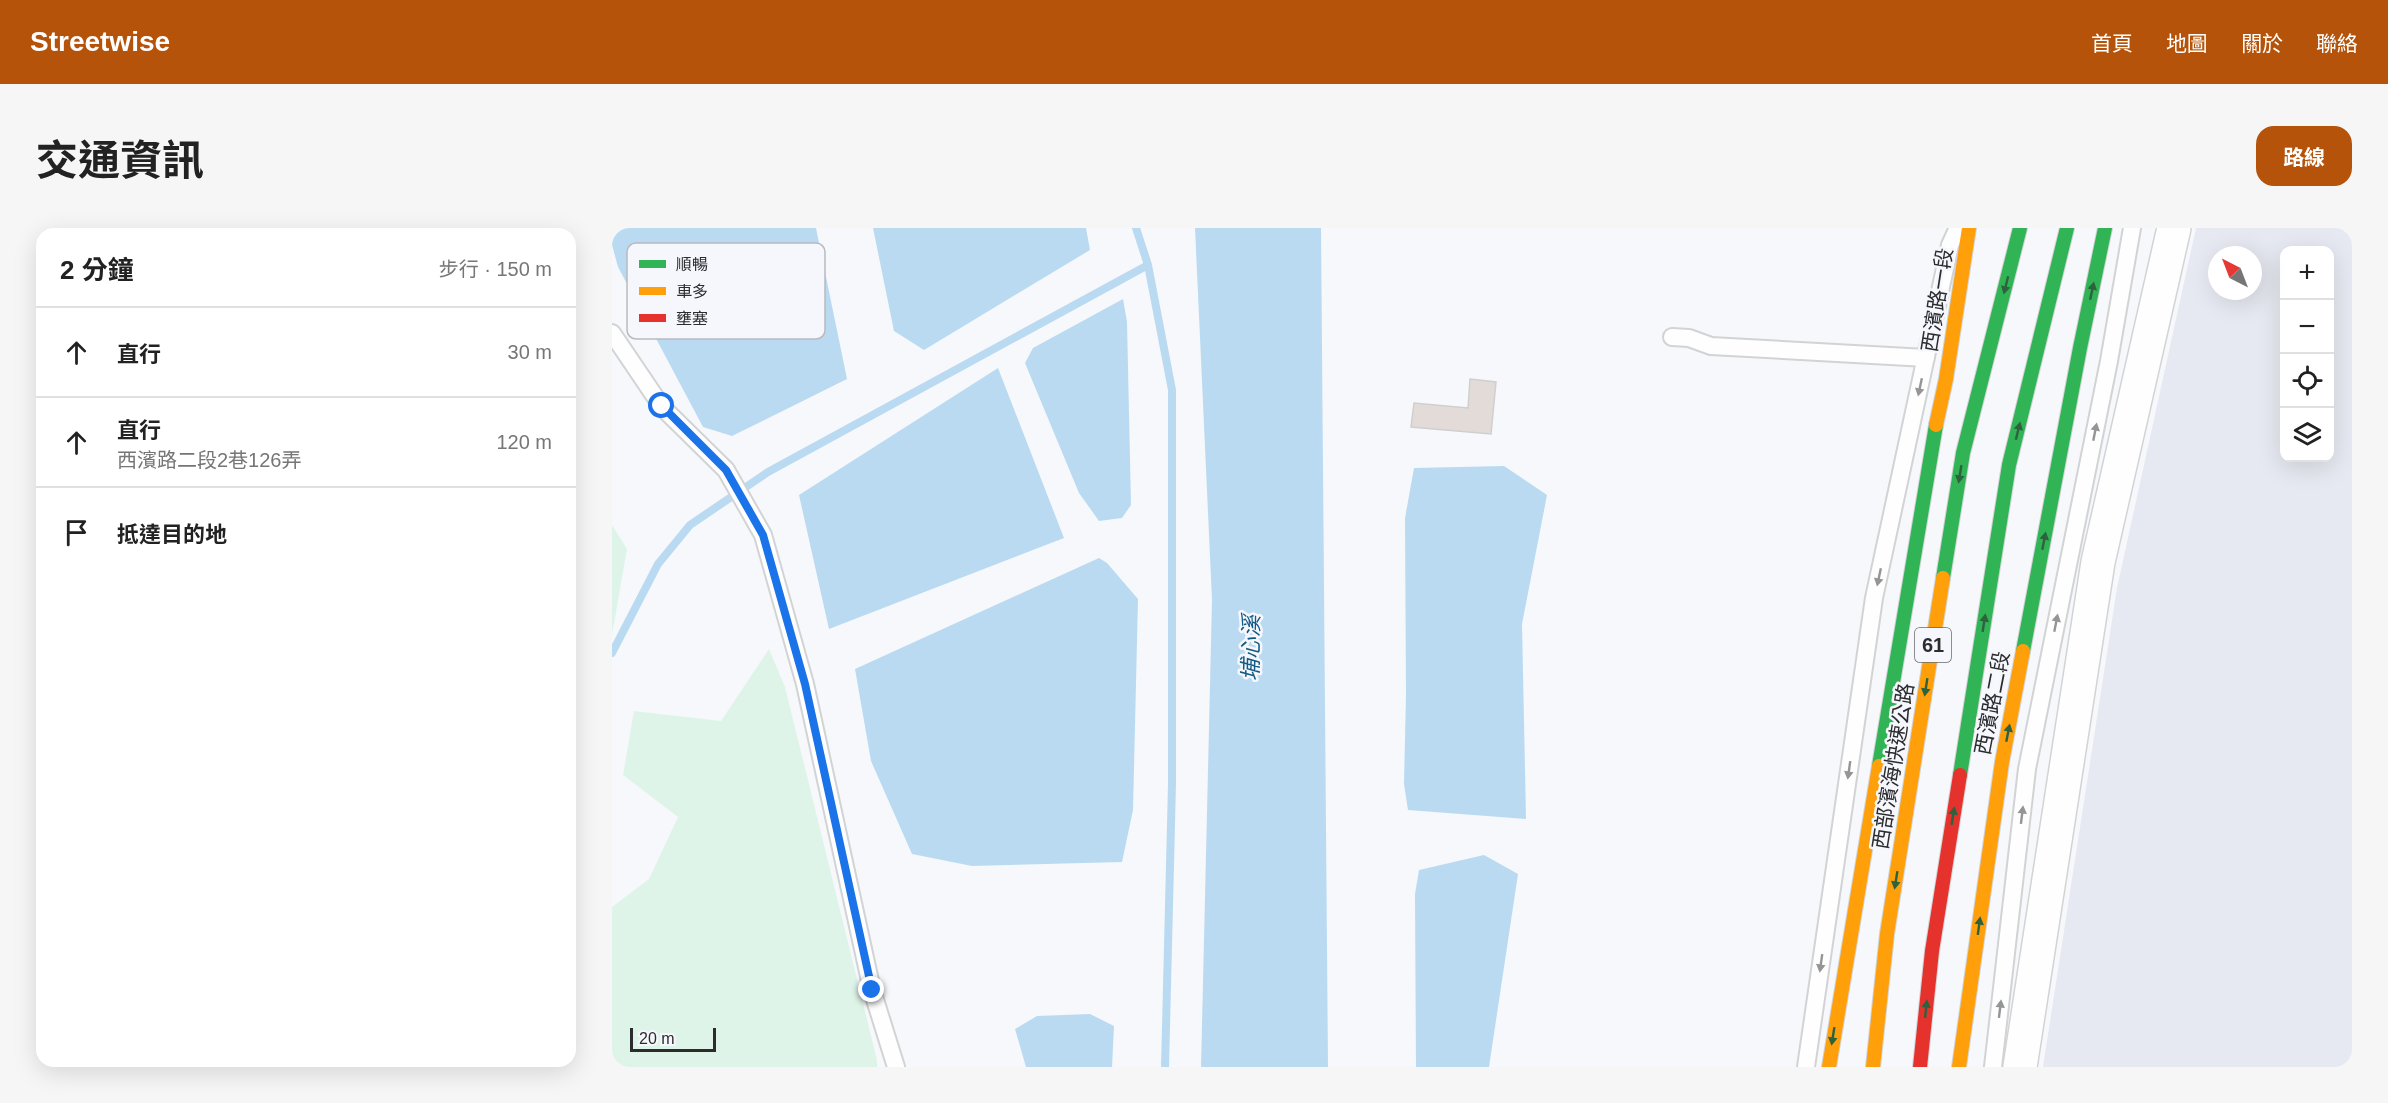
<!DOCTYPE html>
<html lang="zh-TW">
<head>
<meta charset="utf-8">
<style>
	:root { --surface:#fff; --page:#f6f6f6; --text:#222; --muted:#767676; --line:#e0e0e0; --accent:#b45309 }
	body { margin:0; font-family:Arial,"Noto Sans TC",sans-serif; background:var(--page); color:var(--text) }
	.controls { position:absolute; right:18px; top:18px; display:grid; overflow:hidden; border-radius:12px; box-shadow:0 6px 24px #0002 }
	.controls button { width:54px; height:54px; display:grid; place-items:center; padding:0; border:0; border-bottom:2px solid var(--line); background:var(--surface); color:var(--text); font:30px sans-serif }
	.compass { position:absolute; left:1596px; top:18px; width:54px; height:54px; border-radius:50%; background:var(--surface); box-shadow:0 6px 24px #0002; rotate:318deg }
	.scale { position:absolute; left:18px; bottom:15px; width:86px; box-sizing:border-box; padding-left:6px; border:3px solid #2c2c2e; border-top:0; font-size:16px; line-height:21px; white-space:nowrap; color:#2c2c2e; -webkit-text-stroke:4px #f5f7fc; paint-order:stroke }
	.stop { position:absolute; width:18px; height:18px; margin:-14px; border:4px solid #1a73e8; border-radius:50%; background:#fff }
	.stop.end { background:#1a73e8; border-color:#fff; box-shadow:0 2px 6px #0008 }
	.list { margin:0; padding:0; list-style:none }
	h2 { display:flex; justify-content:space-between; align-items:center; height:78px; margin:0; padding:0 24px; font-size:26px }
	h2 small { font-size:20px; font-weight:400; color:var(--muted) }
	.list li { display:grid; grid-template-columns:39px 1fr auto; gap:18px; align-items:center; box-sizing:border-box; height:90px; padding:0 24px; border-top:2px solid var(--line) }
	.list b { display:block; font-size:22px; white-space:nowrap }
	.list p { margin:0; font-size:20px; white-space:nowrap; color:var(--muted) }
	.list em { font-size:20px; font-style:normal; color:var(--muted) }
	.icon { flex:none; width:33px; height:33px; fill:none; stroke:currentColor; stroke-width:2; stroke-linecap:round; stroke-linejoin:round }
	.map { position:relative; flex:none; width:1740px; height:839px; overflow:hidden; border-radius:18px }
	header { display:flex; align-items:center; gap:36px; box-sizing:border-box; height:84px; padding:0 30px; background:var(--accent); color:#fff }
	header strong { font-size:28px }
	nav { display:flex; gap:33px; margin-inline-start:auto; font-size:21px }
	.intro { display:flex; align-items:center; justify-content:space-between; box-sizing:border-box; height:144px; padding:0 36px }
	h1 { margin:0; font-size:42px }
	.button { padding:15px 27px; border-radius:18px; background:var(--accent); color:#fff; font-size:21px; font-weight:700 }
	main { display:flex; gap:36px; padding:0 36px }
	aside { flex:1; background:var(--surface); border-radius:18px; box-shadow:0 6px 24px #0002 }
	.map>svg:first-child { display:block }
</style>
</head>
<body>
<header>
<strong>Streetwise</strong>
<nav><a>首頁</a><a>地圖</a><a>關於</a><a>聯絡</a></nav>
</header>
<div class="intro"><h1>交通資訊</h1><a class="button">路線</a></div>
<main>
<aside>
<h2>2 分鐘<small>步行 · 150 m</small></h2>
<ul class="list">
<li><svg class="icon" aria-label="ahead" viewBox="0 0 24 24"><path d="M12 20V5M6 11l6-6 6 6"/></svg><div><b>直行</b></div><em>30 m</em></li>
<li><svg class="icon" aria-label="ahead" viewBox="0 0 24 24"><path d="M12 20V5M6 11l6-6 6 6"/></svg><div><b>直行</b><p>西濱路二段2巷126弄</p></div><em>120 m</em></li>
<li><svg class="icon" aria-label="arrive" viewBox="0 0 24 24"><path d="M6 21V4h12l-3 4 3 4H6"/></svg><div><b>抵達目的地</b></div></li>
</ul>
</aside>
<div class="map">
<svg width="1740" height="839" viewBox="0 0 1740 839">
	<rect width="100%" height="100%" fill="#f6f8fb"/>
	<path fill="#e6e9f1" fill-rule="evenodd" d="M1584,0H1740V839H1431L1505,360ZM1672,22H1718V230H1672ZM1605,27H1641V63H1605Z"/>
	<path fill="#dff4e8" d="M0,297L15,321L0,407Z
		M157,421L173,459L265,832V839H0V679L37,651L66,589L11,547L22,483L109,493Z"/>
	<path fill="#badaf2" d="M0,0H204L235,151L120,208L91,199L6,39L0,17Z
		M261,0H474L478,22L312,122L282,103Z
		M583,0H709L716,839H589L600,372Z
		M511,71L515,94L519,277L510,290L487,293L467,265L413,135L421,120Z
		M386,140L452,310L217,401L187,267Z
		M892,238L935,267L910,396L914,591L796,582L792,556L794,467L793,290L802,240Z
		M487,330L495,335L526,371L521,582L510,634L360,638L300,626L259,533L243,441Z
		M872,627L906,646L877,839H804L803,666L807,642Z
		M478,786L502,798L500,839H414L403,801L425,788Z"/>
	<g fill="none" stroke-linecap="round" stroke-linejoin="round">
		<path stroke="#badaf2" stroke-width="8" d="M536,37L560,162V556L553,839
			M0,425L46,336L78,297L156,244L536,37L524,0"/>
	</g>
	<path fill="#e3dbd7" stroke="#cfcfd0" stroke-width="1.5" d="M858,151L884,154L879,206L799,199L802,175L856,180Z"/>
	<g fill="none" stroke-linecap="round" stroke-linejoin="round">
		<g stroke="#d2d3d5" stroke-width="20">
			<path id="lane" d="M0,105L50,179L114,242L151,307L193,456L260,762L284,839
				M1060,109L1077,110L1099,118L1314,130
				M1194,839L1262,370L1338,17L1344,4
				M1381,839L1415,541L1497,133L1520,0"/>
		</g>
		<g stroke="#d2d3d5" stroke-width="36">
			<path id="street" d="M1408,839L1486,334L1562,0"/>
		</g>
		<g stroke="#d2d3d5" stroke-width="16">
			<path id="fast" d="M1331,350L1351,225L1408,0
				M1411,423L1468,120L1493,0
				M1267,538L1324,197
				M1348,547L1397,237L1455,0"/>
		</g>
		<g stroke="#d2d3d5" stroke-width="16">
			<path id="slow" d="M1324,197L1334,151L1357,0
				M1217,839L1267,538
				M1261,839L1275,706L1331,350
				M1347,839L1390,534L1411,423"/>
		</g>
		<g stroke="#d2d3d5" stroke-width="16">
			<path id="jam" d="M1308,839L1320,723L1348,547"/>
		</g>
		<use href="#lane" stroke="#fefefe" stroke-width="16"/>
		<use href="#street" stroke="#fefefe" stroke-width="33"/>
		<use href="#fast" stroke="#30b455" stroke-width="14"/>
		<use href="#slow" stroke="#ff9f0a" stroke-width="14"/>
		<use href="#jam" stroke="#e5322d" stroke-width="14"/>
	</g>
	<defs><path id="oneway-solid" d="M-6-.8H1V-3.2L6.5 0L1 3.2V.8H-6Z" transform="scale(1.5)"/></defs>
	<g fill="#2e623e">
		<use href="#oneway-solid" transform="translate(1394 57) rotate(104)"/>
		<use href="#oneway-solid" transform="translate(1480 63) rotate(-78)"/>
		<use href="#oneway-solid" transform="translate(1406 203) rotate(-76)"/>
		<use href="#oneway-solid" transform="translate(1348 246) rotate(99)"/>
		<use href="#oneway-solid" transform="translate(1432 313) rotate(-79)"/>
		<use href="#oneway-solid" transform="translate(1372 395) rotate(-81)"/>
		<use href="#oneway-solid" transform="translate(1314 459) rotate(99)"/>
		<use href="#oneway-solid" transform="translate(1396 505) rotate(-79)"/>
		<use href="#oneway-solid" transform="translate(1341 588) rotate(-81)"/>
		<use href="#oneway-solid" transform="translate(1284 652) rotate(99)"/>
		<use href="#oneway-solid" transform="translate(1367 698) rotate(-82)"/>
		<use href="#oneway-solid" transform="translate(1314 781) rotate(-84)"/>
		<use href="#oneway-solid" transform="translate(1221 808) rotate(99)"/>
	</g>
	<g fill="#959596">
		<use href="#oneway-solid" transform="translate(1308 159) rotate(102)"/>
		<use href="#oneway-solid" transform="translate(1483 204) rotate(-79)"/>
		<use href="#oneway-solid" transform="translate(1267 349) rotate(102)"/>
		<use href="#oneway-solid" transform="translate(1444 395) rotate(-79)"/>
		<use href="#oneway-solid" transform="translate(1237 542) rotate(98)"/>
		<use href="#oneway-solid" transform="translate(1410 587) rotate(-83)"/>
		<use href="#oneway-solid" transform="translate(1209 735) rotate(98)"/>
		<use href="#oneway-solid" transform="translate(1388 781) rotate(-83)"/>
	</g>
	<g fill="none" stroke-linecap="round" stroke-linejoin="round">
		<path stroke="#1a73e8" stroke-width="8" d="M50,178L114,242L151,307L193,456L260,762"/>
	</g>
	<g text-anchor="middle" dominant-baseline="central" stroke-width="5" stroke-linejoin="round" paint-order="stroke">
		<rect fill="#f5f7fc" stroke="#68696c" stroke-width="1.5" x="1303" y="400" width="36" height="34" rx="4.5"/>
		<g font-size="20" font-weight="bold" fill="#2c2c2e">
			<text x="1321" y="417">61</text>
		</g>
		<g font-size="21" fill="#2c2c2e" stroke="#f5f7fc">
			<text transform="translate(1325 72) rotate(-81)">西濱路一段</text>
			<text transform="translate(1380 475) rotate(-79)">西濱路二段</text>
			<text transform="translate(1281 538) rotate(-81)">西部濱海快速公路</text>
		</g>
		<g font-size="22" font-style="italic" fill="#115a83" stroke="#f5f7fc">
			<text transform="translate(639 420) rotate(-89)">埔心溪</text>
		</g>
	</g>
	<rect x="15" y="15" width="198" height="96" rx="9" fill="#f5f7fc" stroke="#b9babe" stroke-width="1.5"/>
	<rect x="27" y="32" width="27" height="8" fill="#30b455"/>
	<rect x="27" y="59" width="27" height="8" fill="#ff9f0a"/>
	<rect x="27" y="86" width="27" height="8" fill="#e5322d"/>
	<g font-size="16" fill="#2c2c2e">
		<text x="64" y="42">順暢</text>
		<text x="64" y="69">車多</text>
		<text x="64" y="96">壅塞</text>
	</g>
</svg>
<div class="controls">
<button>+</button>
<button>−</button>
<button><svg class="icon" aria-label="locate" viewBox="0 0 24 24"><circle cx="12" cy="12" r="6"/><path d="M12 2v4M12 18v4M2 12h4M18 12h4"/></svg></button>
<button><svg class="icon" aria-label="layers" viewBox="0 0 24 24"><path d="M12 4l9 5-9 5-9-5zM3 14l9 5 9-5"/></svg></button>
</div>
<svg class="compass" viewBox="-18 -18 36 36"><path d="M0-13l5 13h-10z" fill="#e53935"/><path d="M0 13l5-13h-10z" fill="#767676"/></svg>
<div class="scale">20 m</div>
<div class="stop" style="left:50px;top:178px"></div>
<div class="stop end" style="left:260px;top:762px"></div>
</div>
</main>
</body>
</html>
